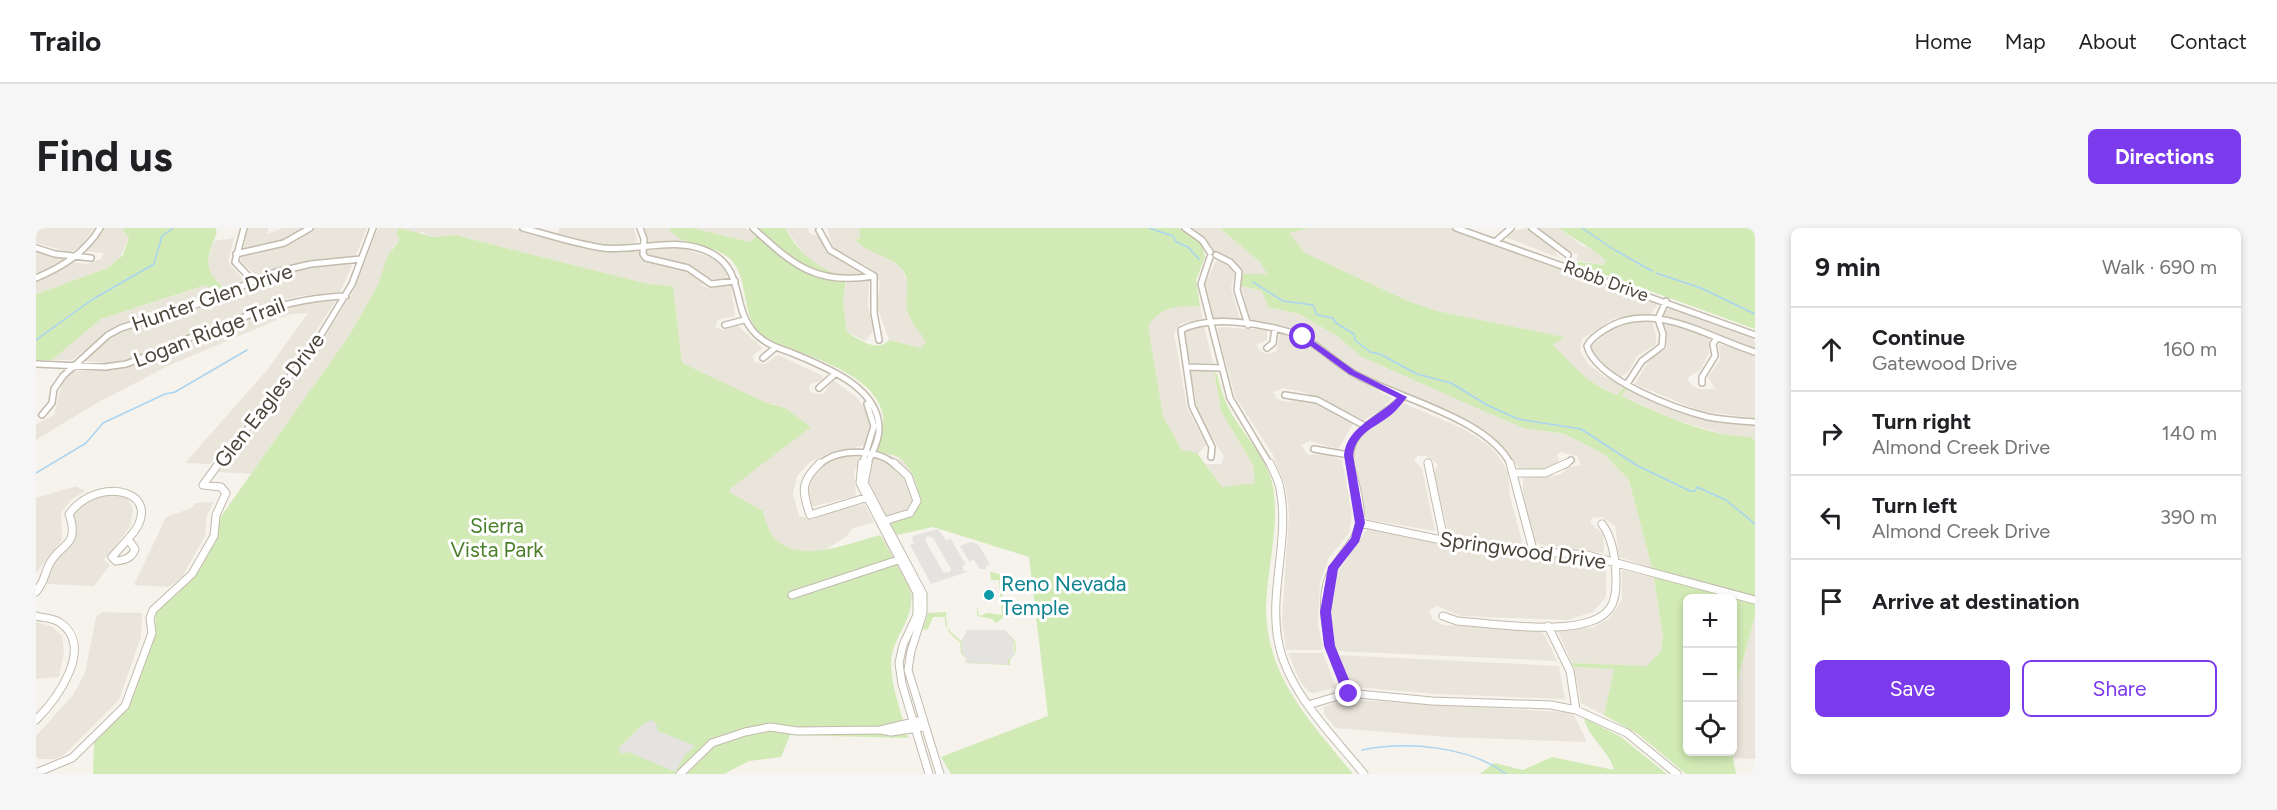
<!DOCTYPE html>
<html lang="en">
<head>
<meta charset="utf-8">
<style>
	:root { --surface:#fff; --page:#f6f6f6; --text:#202124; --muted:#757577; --line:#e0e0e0; --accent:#7c3aed }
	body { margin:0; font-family:Figtree,sans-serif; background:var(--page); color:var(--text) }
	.controls { position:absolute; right:18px; bottom:18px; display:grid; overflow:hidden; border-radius:9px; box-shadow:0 3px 9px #0003 }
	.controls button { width:54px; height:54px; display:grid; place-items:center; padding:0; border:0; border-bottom:2px solid var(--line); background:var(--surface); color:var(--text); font:30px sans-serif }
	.stop { position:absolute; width:18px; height:18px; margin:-14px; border:4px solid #7c3aed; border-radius:50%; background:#fff }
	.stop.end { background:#7c3aed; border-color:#fff; box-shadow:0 2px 6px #0008 }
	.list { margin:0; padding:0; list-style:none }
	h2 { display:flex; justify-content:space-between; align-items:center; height:78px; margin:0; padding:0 24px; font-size:26px }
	h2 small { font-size:20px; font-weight:400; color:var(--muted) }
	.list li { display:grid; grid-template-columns:39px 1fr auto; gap:18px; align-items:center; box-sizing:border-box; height:84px; padding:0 24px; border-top:2px solid var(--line) }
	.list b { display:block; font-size:22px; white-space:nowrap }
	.list p { margin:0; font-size:20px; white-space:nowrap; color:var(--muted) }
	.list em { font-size:20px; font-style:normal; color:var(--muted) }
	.actions { display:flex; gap:12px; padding:18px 24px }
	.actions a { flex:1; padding:14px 0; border:2px solid var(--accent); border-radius:9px; text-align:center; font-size:21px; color:var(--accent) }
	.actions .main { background:var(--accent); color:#fff }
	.icon { flex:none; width:33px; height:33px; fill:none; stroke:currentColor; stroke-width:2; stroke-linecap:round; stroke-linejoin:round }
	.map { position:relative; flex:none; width:1719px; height:546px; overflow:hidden; border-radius:9px }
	header { display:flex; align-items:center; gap:36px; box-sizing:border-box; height:84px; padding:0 30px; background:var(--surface); border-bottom:2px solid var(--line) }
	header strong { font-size:28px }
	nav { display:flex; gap:33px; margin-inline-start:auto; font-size:21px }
	.intro { display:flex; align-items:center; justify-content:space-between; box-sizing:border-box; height:144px; padding:0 36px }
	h1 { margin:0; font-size:42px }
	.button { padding:15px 27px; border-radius:9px; background:var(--accent); color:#fff; font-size:21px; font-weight:700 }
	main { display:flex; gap:36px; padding:0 36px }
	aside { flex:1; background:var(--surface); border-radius:9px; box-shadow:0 3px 9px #0003 }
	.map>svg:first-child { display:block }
</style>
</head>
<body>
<header>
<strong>Trailo</strong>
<nav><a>Home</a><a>Map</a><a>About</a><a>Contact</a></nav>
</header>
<div class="intro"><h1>Find us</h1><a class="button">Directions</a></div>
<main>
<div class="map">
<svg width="1719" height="546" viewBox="0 0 1719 546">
	<rect width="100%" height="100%" fill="#f6f3ec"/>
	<path fill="#eae5da" d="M0,0H58L45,18L34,24L0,15Z
		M69,0H89L87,4L93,9L84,30L72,40L0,66V53L36,34L50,36L65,31L68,25L51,23Z
		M212,0H233L231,6L247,0H268L253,10L207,22Z
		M278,0H331L320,27L317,29L275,33L220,47L204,33L206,27L251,16Z
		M342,0H475L553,20L577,23L647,20L679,31L686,37L692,48L684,52L672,50L665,57L675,61L685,57L695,58L699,88L682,92L679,99L687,102L702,98L727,120L717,127L718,134L729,136L742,127L787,148L786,152L774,156L773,162L776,165L788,166L793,156L798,153L821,169L831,185L834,202L830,217L791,226L774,234L761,248L757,266L763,288L777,292L787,286L828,276L838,294L815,301L811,308L786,324L800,325L849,309L879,371L852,369L713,398L738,312L730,299L727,283L693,264L739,176L728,175L646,135L637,58L612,56L419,7L398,9L385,4L364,12L357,19L342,57L313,108L215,246L183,244L277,128L317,64Z
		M523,0H598L601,14L584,18L565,16L522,6Z
		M608,0H633L653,16L611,15Z
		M656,0H710L720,8L714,14Z
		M749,0H772L773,5L783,8L790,24L829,46L810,50L789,43L773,33Z
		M791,0H823L825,11L821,15L843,25L866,40L871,55V84L891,114L885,120L853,112L841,79L844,56L841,47L834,40L797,20Z
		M1154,0H1184L1225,35L1232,46H1207L1200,35L1177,23L1170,11Z
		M1274,0H1415L1616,72L1621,77L1614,87L1577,91L1546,111L1544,123L1552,136L1569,149L1589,158L1581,167L1556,155L1532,135L1517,116L1527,109L1401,83L1372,73L1268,25L1253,5Z
		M1490,0L1519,21L1521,28L1529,32L1469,9L1478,3Z
		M1500,0H1522L1547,18L1555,20L1569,32L1568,37L1540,32L1542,27L1527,20Z
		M198,10L192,34L208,52L189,61L176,49L171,35L178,13Z
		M0,25L9,27L28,31L0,47Z
		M1181,31L1193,38L1198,46L1195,60L1204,92L1178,90L1169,56Z
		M317,35L304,64L264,68L243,73L96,131L72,135L49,133L73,111L89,101L242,46L271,39Z
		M833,53L832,78L838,102L829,113L811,104L807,76L810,55Z
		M171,57L180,64L79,99L36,132H16L65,91Z
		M1205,58L1226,63L1232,79L1263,86L1301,108L1326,129L1488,200L1529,206L1568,226L1593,252L1616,340L1583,329L1579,298L1566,289L1556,290L1554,294L1567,307L1568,325L1505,317L1499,314L1487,271V250L1523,247L1534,239L1545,237L1541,228L1524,224L1521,227L1523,233L1516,239L1503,242L1483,240L1468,220L1442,201L1321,144L1268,106L1248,99L1215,93Z
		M300,72L259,136L174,236L149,235L231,142L272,85L255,86L245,90L237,82L267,74Z
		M1140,78H1164L1167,90L1144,96L1138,105L1151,180L1170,217L1162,226L1146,222L1127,188L1112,98L1119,87Z
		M1632,80L1719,112V121L1630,89L1628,87Z
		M233,83L241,92L134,137L59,176L0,212V196L18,187L26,155L38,143L73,142L105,135Z
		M1599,93L1616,94L1620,107V116L1601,128L1593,143L1585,149L1576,146L1555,125L1556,117L1580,98Z
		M1630,95L1673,110V125L1669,133L1664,142L1651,150L1655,157L1663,161H1679L1672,149L1684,132L1683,116L1719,126V190L1664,183L1599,156L1613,132L1631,120V107L1627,96Z
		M1168,98L1177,135H1156L1153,132L1148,102Z
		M1185,99L1231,102V112L1220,117L1224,123L1231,126L1240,124L1244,105L1265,111L1309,145L1356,170L1346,181L1328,192L1270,165L1247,160L1237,164L1240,170L1246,173L1253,174L1259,170L1276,174L1300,184L1317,196L1302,221L1274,213L1265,217L1272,227L1289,226L1306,232L1316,286L1313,305L1293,330L1284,354L1282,396L1287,422H1250L1246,392L1253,286L1250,260L1237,227L1199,168L1181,101Z
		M1157,142L1178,143L1185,183L1217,237L1220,255L1186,260L1170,236H1185L1188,229L1162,186L1155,145Z
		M1592,159L1661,188L1681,193L1719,197V213L1715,209L1694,208L1643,193L1585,168Z
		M1367,175L1426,200L1451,216L1461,226L1472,244L1474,269L1486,314L1484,316L1438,314L1413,307L1398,245L1402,236L1390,228H1381L1378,232L1386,241L1399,303L1334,292L1329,289L1317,220L1325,206L1351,190Z
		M841,224L865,231L872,237L884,268V276L875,288L854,296L833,258V242Z
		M811,227H821L824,231L818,245L820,268L774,279L769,264L774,247L789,235Z
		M40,258L49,263L35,272L25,285L26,312L0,345V270Z
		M67,264L91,270L97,281L94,299L68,332L74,337L58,358L11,356L17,335L38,311L41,299L37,291V281Z
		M178,274L171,287L169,308L146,349L132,359L98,357L130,289L156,280L159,275Z
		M1331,301L1437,323L1533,328L1565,335L1570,340V369L1557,384L1531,392L1424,388L1401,378L1393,382L1396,391L1407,397L1503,402L1508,406L1521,433L1300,423L1294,379L1299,348Z
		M1586,342L1617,349L1627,408L1625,423L1612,438L1536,435L1522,404L1558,399L1574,390L1586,372Z
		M66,384L106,385L105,409L83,472L29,526L19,531H4L0,529V508L37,467L49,445L60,389Z
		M1719,388V531L1695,530L1702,450Z
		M0,394L15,398L26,408L28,423L23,449L0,451Z
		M1252,425H1287L1300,459L1279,465L1273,464L1264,453Z
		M1301,427L1523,438L1529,471L1399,466L1320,459L1314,456Z
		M1538,439L1578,441L1568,487L1545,475Z
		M1319,472L1527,484L1538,487L1551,514L1410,509L1300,500L1288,486V479L1300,474Z"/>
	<path fill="#d2eab5" d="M89,0H179L181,4C171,31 165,40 189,61L180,64L170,57L65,91L16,132H0V66L72,40L87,27L93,9L87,3Z
		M362,0L398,9L419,7L612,56L637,58L646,135L728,174L749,180L775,199L695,260L693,264L727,283C739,346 801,319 844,307L873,359C883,389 856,406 855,435C855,459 866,486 872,510L754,507L745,529L713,533L688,546H57L58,514L94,474L119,404L120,380L150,357L160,345L181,294L313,108L342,57L352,27L364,12L361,8Z
		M633,0H656L714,14L720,8L715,3L718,0H749C763,26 782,41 810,50L807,76L811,104C823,112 842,125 853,112L885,120L890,114C885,105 873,92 871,82C869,69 875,52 866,41C854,27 829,25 819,11H824L823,0H1143L1166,16L1169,29L1160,52L1164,78C1142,78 1125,78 1112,98L1127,188L1146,222L1161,225L1186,259L1219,255L1217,237L1185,183L1178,143L1181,146C1185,161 1189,175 1197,188C1211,211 1232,232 1237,259C1243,292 1234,330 1231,363C1223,442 1271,489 1317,546H915L905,529L1012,488L993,329L897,299L861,307L854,296L875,288L884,276C884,263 876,239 865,231C859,226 848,226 841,224C843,213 849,198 847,188C841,148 778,130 746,117C740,114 731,112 726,107C703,88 715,48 692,29C673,15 646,20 633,0Z
		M1184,0H1274L1253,5L1269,25L1372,73L1401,83L1528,109L1517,117C1540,140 1549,154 1581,167L1589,158L1592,159L1585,168C1626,186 1669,208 1715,209L1719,213V388L1702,450L1697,513L1696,370H1652V524H1696L1700,546H1650L1602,506L1568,487L1578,441L1538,439L1536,435L1611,438L1625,423L1627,408L1616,340L1593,252L1568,226L1529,206L1488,200L1443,181L1326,129L1301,108L1263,86L1232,79L1226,63L1205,58L1207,46H1231L1225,35Z
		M1522,0H1719V101L1528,32L1568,37L1569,32C1555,19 1538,11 1522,0Z
		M954,344L963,346L968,354L966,363L968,389L960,395L956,391L941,388V377L943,388L952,385L966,387L963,352H955Z
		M910,384L911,400L925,413L928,428L931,431L930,434L971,436L972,431L979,424L977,412L970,406V401L971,405L979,412L980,424L974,432V437L929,435L930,431L925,425L924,414C915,406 908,402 909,389H897L892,401L887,402L892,385Z
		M1548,490L1585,509L1631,546H1444L1458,535L1487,542L1516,529L1578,542C1573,522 1552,510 1548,490Z"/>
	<path fill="#e5e3e0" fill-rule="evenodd" d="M902,301L910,312L915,311L930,337L926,338L928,343H934L895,356L874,317L878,316L876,310L879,307ZM892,308L897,310L915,341L913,345L907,344L889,312Z
		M935,314L942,316L954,336L950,338V341H944L938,332L933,333L924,318Z
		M931,402H969L977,412L978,428L972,431V436L930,435L931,431L926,425L925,413Z
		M615,492L620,495L622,503L659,518L650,526L639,544L593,524L585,526L583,520L606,497Z"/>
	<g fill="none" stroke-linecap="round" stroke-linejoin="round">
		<path stroke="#a9d4f2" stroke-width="1.5" d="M1113,0L1137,8L1140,14L1152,19L1163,31
			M1546,0L1577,21
			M1579,22L1616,43
			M1620,45L1665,60L1719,86
			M1217,54L1247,73L1277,77L1281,87L1297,90L1300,95L1318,106L1319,112L1334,124L1344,126L1381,146L1415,155L1451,177L1482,191L1545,201L1602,238L1654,263H1659L1661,259L1690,272L1719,296
			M0,112L57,71L118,36L126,8L137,0
			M0,245L50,215L67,195L129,166L139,164L211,122
			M1326,522C1371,513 1433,518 1470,546"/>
		<g stroke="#c2bbae" stroke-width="8">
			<path id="minor-far1" d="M208,0L199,34L216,52
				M487,0C513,7 540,16 567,20C602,24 643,7 675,25C708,42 696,78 717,103C727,115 742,120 756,125C789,139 844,159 843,202C843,214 835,226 831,237
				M604,0L608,11L607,26L610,30L652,40L675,56L699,53
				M717,0C757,37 781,58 838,48
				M1149,0L1166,12L1174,24
				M1420,0L1719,107
				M1496,0L1532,27
				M783,2L794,22L838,48V85L843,112
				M1459,14L1475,0
				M0,20L19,26L55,30
				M200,26L248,15L274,0
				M1180,27L1194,34L1203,44L1201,62L1212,97
				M1174,29L1165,56L1194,170L1234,237
				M0,50C26,39 49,25 64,0
				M689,97L708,92
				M1231,120L1237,115L1239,100
				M1719,124C1673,110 1615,70 1568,102C1561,107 1555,110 1551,118C1560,152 1640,181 1672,189C1688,192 1703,193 1719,194
				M727,130L740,119
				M0,136L69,139L90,136C161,109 233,70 310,68
				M1151,139L1186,140
				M1666,155V149L1679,128L1677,116L1681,110
				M1591,156L1606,133L1626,118L1627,106L1622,91L1630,73
				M783,160L799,146
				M1249,167L1281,172L1329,198
				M6,187L16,175L18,161L27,148L72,107L85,100L162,76L240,44L275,36L325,31
				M1278,221L1313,227
				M1175,229L1176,219L1156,178L1145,102C1174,87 1223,95 1253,104C1279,112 1296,133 1319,146C1363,171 1452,190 1475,237
				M182,237L277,120L316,56L337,0
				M783,237C801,220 841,220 859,237
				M826,237L838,198L831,176
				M1315,237C1308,202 1346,191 1367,169
				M1529,237L1535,232"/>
		</g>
		<g stroke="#c2bbae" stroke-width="9">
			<path id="minor" d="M784,235C764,254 766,262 774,287L832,269
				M826,235L824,255L881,365V387L867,417L863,435L866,456L893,546
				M832,235L828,255L887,366V385L875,423L872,442L904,546
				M1234,235C1237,243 1243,252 1244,261C1254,310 1233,362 1242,412C1251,464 1296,506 1328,546
				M1392,235L1408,312
				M1474,235L1497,322
				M1480,245H1509L1531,235
				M848,293L874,285L881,273L872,248L858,235
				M1324,295L1439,319L1551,327L1719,372
				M92,311L99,321C96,330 89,332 80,333L76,329Z
				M0,364C9,353 7,350 12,339C22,314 45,321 33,286C64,244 135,265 92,311
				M756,367L865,331
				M0,388C7,390 17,390 23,394C60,418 21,471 0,492
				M1407,388L1421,393C1455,395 1553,412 1574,380C1579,373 1580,363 1580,354C1580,334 1578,312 1566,296
				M1512,398L1534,443L1540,482
				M1313,466C1298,432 1282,392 1291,355C1296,339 1306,328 1315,315C1333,292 1320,261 1314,235
				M1272,477L1302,468L1322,466L1396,473L1515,477L1540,482L1591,505L1641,546
				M845,502L855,504L889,499
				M0,545L36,530L89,478L116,405L114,390L117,382L156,346L178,308L180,287L190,265L185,259L167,257L183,235
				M644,546L676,515L709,504L734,499L761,503L844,502L886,492"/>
		</g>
		<use href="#minor-far1" stroke="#fff" stroke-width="5"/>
		<use href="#minor" stroke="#fff" stroke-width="7"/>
	</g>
	<path fill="#7c3aed" d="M1264,107H1269L1319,143L1371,169C1366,175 1361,182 1355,187C1339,200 1320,204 1317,227L1329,295L1323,314L1302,341L1295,384L1299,418L1319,466L1313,471L1307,466L1288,418L1284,384L1292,339L1315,310L1319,295L1308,227C1311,198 1343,189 1361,170L1313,146L1264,110Z"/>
	<circle fill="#0f9aa8" stroke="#fff" stroke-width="2" cx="953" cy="367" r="6"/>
	<g text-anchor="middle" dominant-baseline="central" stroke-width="6" stroke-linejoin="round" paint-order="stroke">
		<g font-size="18" fill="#4b4439" stroke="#fff">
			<text transform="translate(1570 53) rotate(20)">Robb Drive</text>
		</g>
		<g font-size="21" fill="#4b4439" stroke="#fff">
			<text transform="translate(176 69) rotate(-19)">Hunter Glen Drive</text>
			<text transform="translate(173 104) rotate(-21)">Logan Ridge Trail</text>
			<text transform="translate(233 172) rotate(-52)">Glen Eagles Drive</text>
			<text transform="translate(1487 322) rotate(8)">Springwood Drive</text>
		</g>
		<g font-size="21" fill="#4a7f2a" stroke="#fff">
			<text x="461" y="297">Sierra<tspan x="461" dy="24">Vista Park</tspan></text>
		</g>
		<g font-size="21" fill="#0d838f" stroke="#fff" text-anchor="start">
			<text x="965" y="355">Reno Nevada<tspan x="965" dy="24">Temple</tspan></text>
		</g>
	</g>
</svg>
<div class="controls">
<button>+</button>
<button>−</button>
<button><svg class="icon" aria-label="locate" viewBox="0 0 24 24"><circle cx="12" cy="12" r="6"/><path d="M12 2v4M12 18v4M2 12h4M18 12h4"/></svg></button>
</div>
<div class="stop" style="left:1267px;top:109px"></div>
<div class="stop end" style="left:1313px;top:466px"></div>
</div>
<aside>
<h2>9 min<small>Walk · 690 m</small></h2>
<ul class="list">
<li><svg class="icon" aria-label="ahead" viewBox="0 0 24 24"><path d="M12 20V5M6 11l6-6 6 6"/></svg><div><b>Continue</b><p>Gatewood Drive</p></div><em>160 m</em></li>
<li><svg class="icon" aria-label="right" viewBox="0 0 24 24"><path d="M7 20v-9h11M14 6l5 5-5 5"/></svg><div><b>Turn right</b><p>Almond Creek Drive</p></div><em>140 m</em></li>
<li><svg class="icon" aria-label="left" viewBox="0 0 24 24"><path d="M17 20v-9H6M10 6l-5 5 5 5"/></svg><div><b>Turn left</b><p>Almond Creek Drive</p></div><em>390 m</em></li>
<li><svg class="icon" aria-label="arrive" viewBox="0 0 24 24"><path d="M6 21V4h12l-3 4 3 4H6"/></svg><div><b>Arrive at destination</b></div></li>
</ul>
<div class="actions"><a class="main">Save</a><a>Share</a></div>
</aside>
</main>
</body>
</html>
